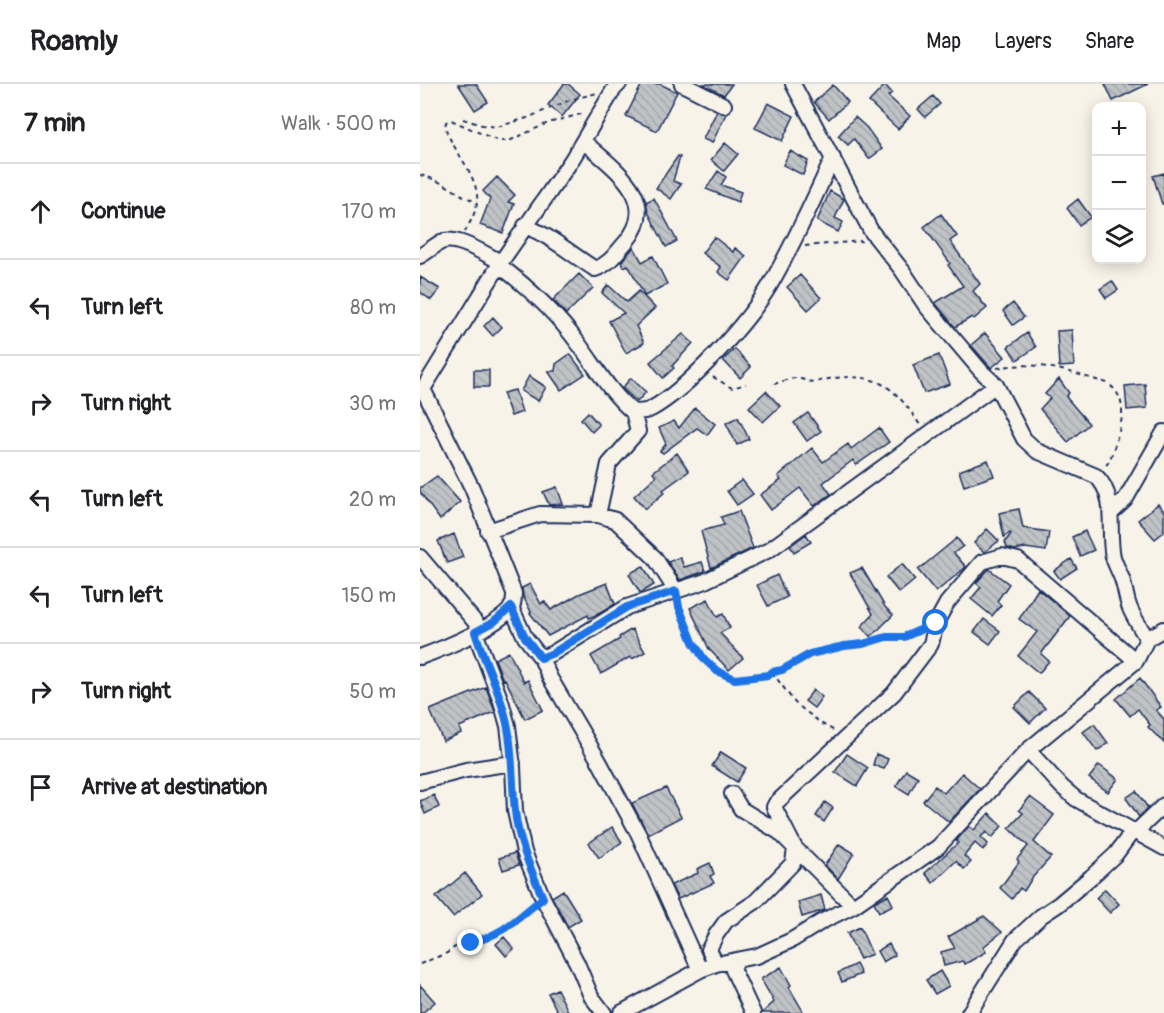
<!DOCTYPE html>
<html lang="en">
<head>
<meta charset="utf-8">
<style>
	:root { --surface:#fff; --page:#f2f2f2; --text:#202124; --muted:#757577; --line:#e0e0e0 }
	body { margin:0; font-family:Pangolin,sans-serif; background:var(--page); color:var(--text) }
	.controls { position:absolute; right:18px; top:18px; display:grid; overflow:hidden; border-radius:12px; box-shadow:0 3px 15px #0003 }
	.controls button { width:54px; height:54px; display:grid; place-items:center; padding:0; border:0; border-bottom:2px solid var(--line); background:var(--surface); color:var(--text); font:30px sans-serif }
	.stop { position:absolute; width:18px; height:18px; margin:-14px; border:4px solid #1a73e8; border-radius:50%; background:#fff }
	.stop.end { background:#1a73e8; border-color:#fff; box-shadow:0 2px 6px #0008 }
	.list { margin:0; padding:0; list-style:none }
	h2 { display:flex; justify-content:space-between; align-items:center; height:78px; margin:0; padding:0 24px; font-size:26px }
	h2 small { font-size:20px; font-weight:400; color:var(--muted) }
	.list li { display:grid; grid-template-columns:39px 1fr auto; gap:18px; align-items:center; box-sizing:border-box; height:96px; padding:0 24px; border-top:2px solid var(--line) }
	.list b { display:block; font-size:22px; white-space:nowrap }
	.list em { font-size:20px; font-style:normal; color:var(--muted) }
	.icon { flex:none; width:33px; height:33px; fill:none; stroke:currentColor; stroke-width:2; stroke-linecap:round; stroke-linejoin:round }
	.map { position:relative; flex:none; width:744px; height:929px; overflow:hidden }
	header { display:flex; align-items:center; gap:36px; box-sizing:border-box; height:84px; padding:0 30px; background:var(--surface); border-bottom:2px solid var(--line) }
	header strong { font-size:28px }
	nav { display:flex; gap:33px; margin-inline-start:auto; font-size:21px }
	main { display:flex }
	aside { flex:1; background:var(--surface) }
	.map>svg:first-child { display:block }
</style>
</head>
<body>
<header>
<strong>Roamly</strong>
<nav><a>Map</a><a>Layers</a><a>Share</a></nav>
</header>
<main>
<aside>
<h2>7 min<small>Walk · 500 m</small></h2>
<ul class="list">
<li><svg class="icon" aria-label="ahead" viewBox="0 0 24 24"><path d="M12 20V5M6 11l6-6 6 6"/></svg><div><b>Continue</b></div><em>170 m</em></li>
<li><svg class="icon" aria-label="left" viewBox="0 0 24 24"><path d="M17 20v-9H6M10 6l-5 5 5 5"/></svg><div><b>Turn left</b></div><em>80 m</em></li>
<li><svg class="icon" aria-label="right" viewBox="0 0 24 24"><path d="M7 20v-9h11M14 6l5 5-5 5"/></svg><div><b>Turn right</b></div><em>30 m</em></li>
<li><svg class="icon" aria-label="left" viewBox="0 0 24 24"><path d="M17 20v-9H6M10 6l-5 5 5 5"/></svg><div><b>Turn left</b></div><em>20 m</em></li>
<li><svg class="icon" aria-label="left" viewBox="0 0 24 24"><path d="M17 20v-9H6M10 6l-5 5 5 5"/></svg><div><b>Turn left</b></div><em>150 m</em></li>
<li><svg class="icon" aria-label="right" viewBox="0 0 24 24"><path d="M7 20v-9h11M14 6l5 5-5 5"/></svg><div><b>Turn right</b></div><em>50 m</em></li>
<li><svg class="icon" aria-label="arrive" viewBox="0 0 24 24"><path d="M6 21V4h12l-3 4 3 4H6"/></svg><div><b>Arrive at destination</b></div></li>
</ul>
</aside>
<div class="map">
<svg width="744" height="929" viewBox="0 0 744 929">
	<defs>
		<pattern id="building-back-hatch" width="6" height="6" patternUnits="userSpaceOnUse" patternTransform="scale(1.5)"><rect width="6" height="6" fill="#c0c3c5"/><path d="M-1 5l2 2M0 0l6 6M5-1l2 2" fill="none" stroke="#a4a8ac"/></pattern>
	</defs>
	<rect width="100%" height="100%" fill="#f7f3e8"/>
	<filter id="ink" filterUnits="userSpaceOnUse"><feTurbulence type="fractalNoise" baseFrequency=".0167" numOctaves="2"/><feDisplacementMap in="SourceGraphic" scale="12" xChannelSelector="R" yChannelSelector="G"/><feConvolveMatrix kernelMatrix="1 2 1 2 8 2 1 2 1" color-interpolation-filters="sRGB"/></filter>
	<g filter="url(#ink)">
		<path fill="url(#building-back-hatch)" stroke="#1b2f5e" stroke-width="1.5" d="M38,0H56L68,18L55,26Z
			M144,0H148L160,10L142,33L128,21Z
			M222,0H240L257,8L237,47L206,32Z
			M282,0H312L304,11Z
			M685,0H728L693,17Z
			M413,1L428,18L409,35L394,18Z
			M465,1L472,9L468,12L490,32L478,45L449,18Z
			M513,12L520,20L505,33L498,25Z
			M348,19L374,32L362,57L335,44Z
			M297,27L306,30L292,59L283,55Z
			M435,33L447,44L462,65L449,75L434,55L428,61L418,52Z
			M305,59L318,70L304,87L291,76Z
			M370,67L388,77L383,91L363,81Z
			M258,72L260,73L253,97L261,100L251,115L236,104Z
			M298,87L306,93L301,101L321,108L318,118L286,105Z
			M744,89V119L742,120L733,92Z
			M77,93L95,111L88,118L94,120L83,149L60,141L70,115L63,107Z
			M410,107L424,115L415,134L423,138L418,148L397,137Z
			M234,114L257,157L246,163L228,128L226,118Z
			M658,115L671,133L659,141L647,124Z
			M521,130L537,152L530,157L560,200L553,207L567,224L554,235L552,233L535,243L515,219L543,202L528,181L530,179L504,143Z
			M294,153L313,168L315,164L326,172L309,196L298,188L301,183L282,169Z
			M214,163L222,178L233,172L247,200L225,212L208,181L204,183L201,178Z
			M159,190L173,204L146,230L133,216Z
			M380,191L401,214L388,226L367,203Z
			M0,193L20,205L11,216L0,208Z
			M692,197L698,206L686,214L680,205Z
			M188,201L207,218L219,207L235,224L216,242L224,259L206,269L189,237L204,229L182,209Z
			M593,219L604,233L593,241L583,227Z
			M73,233L82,243L73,252L64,242Z
			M652,246L654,282L639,283L637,247Z
			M565,249L585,273L571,284L551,261Z
			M607,249L616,263L597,276L588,263Z
			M263,250L273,259L252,282L254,284L243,294L230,278Z
			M315,265L331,283L320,294L303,276Z
			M150,270L165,290L141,306L128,287H135L136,280Z
			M519,271L530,300L504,309L493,281Z
			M54,286H69V303H54Z
			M109,292L126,303L118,317L101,307Z
			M211,294L226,308L217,318L202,304Z
			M639,295L649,309L646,313L669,340L648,358L620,325L630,314L625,310Z
			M725,300L727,324L707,326L705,302Z
			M95,306L102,328L91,332L83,309Z
			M346,307L360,322L343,338L329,323Z
			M275,324L295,340L287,351L277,344L243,369L240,367L246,360L239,344L254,337L259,344Z
			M168,328L179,341L172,348L161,335Z
			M388,329L401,347L387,357L374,339Z
			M318,333L329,355L317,361L306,339Z
			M459,344L469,358L436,381L433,376L403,399L411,410L394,422L380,404L351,426L340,411L361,396L358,392L392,364L403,378L428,360L431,365Z
			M257,369L269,387L243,406L245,408L225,425L214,412L236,392L233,388Z
			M568,376L574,392L544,402L539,387Z
			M17,392L40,418L20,436L0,408V404Z
			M322,396L333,410L317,421L307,407Z
			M137,403L143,420L129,421L123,408Z
			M738,420L744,427V448L735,455L718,436Z
			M599,425L603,444L629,448L626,467L605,464L595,466L587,464L585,458L591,450L590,449L584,453L579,429Z
			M319,427L333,464L291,484L281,447L304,441L301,433Z
			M567,445L579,457L564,468L554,459Z
			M665,447L674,466L660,472L652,453Z
			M34,450L43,473L27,479L18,457Z
			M386,450L391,458L374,468L370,462Z
			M537,454L543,462L534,469L546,483L516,508L498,486Z
			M260,473L264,483L282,478L285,487L260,496L248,478Z
			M651,475L657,484L640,495L634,487Z
			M482,480L495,496L479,509L466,493Z
			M223,482L234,501L220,509L209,490Z
			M442,484L465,523L473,531L451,553L441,543L453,530L430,489Z
			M569,485L589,500L577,517L581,521L572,532L551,515L561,503L556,499Z
			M357,491L367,513L348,522L337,501Z
			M187,499L195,520L178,530L169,534L168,531L128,552L110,529L111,528L103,512L102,504L110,500L121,520L124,517L131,526L159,510Z
			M618,505L650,532L621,570L629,577L619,589L598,572L617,548L599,535Z
			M288,515L297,533L303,530L310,544L300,549L323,574L309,586L289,565L270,524Z
			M564,535L580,547L570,560L554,548Z
			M212,545L225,568L212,575L210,573L181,590L171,572L200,555L199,553Z
			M89,568L104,598L108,596L123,626L105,635L85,595L83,596L75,575Z
			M720,594L741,623L736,626L744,635V659L728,643L730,641L718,625L710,632L696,615Z
			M66,603L75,628L39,643L41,649L23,657L10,626Z
			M393,606L402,613L394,624L385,617Z
			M609,608L625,624L610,639L594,623Z
			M674,640L688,659L677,667L663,648Z
			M301,668L326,684L317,698L292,682Z
			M427,670L448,684L437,702L415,688Z
			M456,670L468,675L464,685L453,681Z
			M679,681L698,695L688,708L669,694Z
			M486,686L498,693L489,710L476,702Z
			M542,689L560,705L529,738L503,717L515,702L524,709Z
			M246,704L261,733L228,750L212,719Z
			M716,707L728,724L719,733L706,714Z
			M14,711L19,723L5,730L0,717Z
			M610,713L634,731L614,758L631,773L612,794L604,807L600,804L592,815L580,804L599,778L597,775L608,762L589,744L603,729L599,726Z
			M405,718L413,724L404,738L396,732Z
			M569,729L582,742L572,754L566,748L561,753L568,760L563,766L555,759L544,772L551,778L544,785L536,777L513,799L505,789L538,759L536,757L549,742L554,746Z
			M192,743L202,758L179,774L169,759Z
			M419,760L434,769L418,795L405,781Z
			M95,769L99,781L83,786L79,774Z
			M290,779L294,790L290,792L294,799L258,815L251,801L278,789L277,785Z
			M45,789L62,810L33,833L16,813Z
			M685,805L699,820L690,829L676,814Z
			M143,806L161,835L148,843L132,813Z
			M401,811L405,826L382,833L378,818Z
			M468,811L473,821L459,828L454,818Z
			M564,832L582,848L563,863L566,868L545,880L542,877L524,882L521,868L535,864L528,853Z
			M440,843L452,870L440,875L427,849Z
			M84,853L94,865L86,872L76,860Z
			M469,860L475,871L463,878L457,867Z
			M436,880L441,890L422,898L418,889Z
			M361,883L371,901L369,903L384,929H342L354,918L341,895Z
			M520,887L529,902L515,910L506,896Z
			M0,901L15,918L2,929H0Z
			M137,905L149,929H138L128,909Z"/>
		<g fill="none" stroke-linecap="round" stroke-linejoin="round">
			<g stroke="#1b2f5e" stroke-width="18">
				<path id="minor" d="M262,0L304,21
					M373,0L451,147L482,186L506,222L561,287L576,301L604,355L617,367L676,392C698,413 687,446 693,473C695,480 699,487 702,495C705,504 706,513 709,522C713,533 721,544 727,555
					M105,142C131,152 151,170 175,185C190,180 196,169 206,158C242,115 193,84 163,57
					M0,172C7,168 14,162 21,158C37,151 66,171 81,178
					M79,181C109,204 136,229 158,259C176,283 190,309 213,328C219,328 225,328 231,325C268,305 329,237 350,201C374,160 393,116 413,74
					M691,429L705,416L744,348
					M178,431L189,380L218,347L213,328
					M68,447L120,430L178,431L195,436L235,474L256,507
					M0,473L61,545
					M91,523L105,553L121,574L130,594L179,677L219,751L280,886
					M55,548L81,617L88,642L93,683L95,727L104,768L123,814L157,879L171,912L184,929
					M0,573C22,565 79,542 92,523C94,519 94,513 94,509L52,404L3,305L81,178L151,77L194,5L199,0
					M121,574L133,569L207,523L283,498L349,466L576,301
					M608,666L642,703L656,715L744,764
					M0,698L46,686L93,679
					M433,822L375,764L354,723L356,719L474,609L511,560L516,539L527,519L562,478L582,472L598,476L716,577
					M316,877L313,886L333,929
					M296,880L289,865L296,851L306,837L335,818L373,779L375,764L359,748L321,725L312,710
					M201,929L280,886L296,880L337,872L372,856L401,838L433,822L518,763L608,666L716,577L727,555L744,545
					M549,929L595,856L621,832L639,820L671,793L696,770L712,748L720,744L744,721"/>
			</g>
			<path stroke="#1b2f5e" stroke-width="2" stroke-dasharray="4.5 4.5" stroke-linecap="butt" d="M43,35L62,41L77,43L107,34L150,16L177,9
				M0,91C23,96 36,110 57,118
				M45,148C50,138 57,127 57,117C60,89 21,54 26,38L31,36L78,57H89L128,39L165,29
				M385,162L442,157
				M577,284C621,276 645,287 687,299C708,313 703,336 696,357C693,367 691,376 684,384
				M293,293L312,304L326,300
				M354,300C361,298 370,294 377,294C383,295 388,298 395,298C401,297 407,295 413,294C461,289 475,304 500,341
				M258,518C263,545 285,591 316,595C327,597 338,593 349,591L352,588L362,586L390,570L443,560L466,553H484L502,545
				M352,588L375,619L402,640L415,647
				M0,880L27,869L35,863L70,854L84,846L114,821"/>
			<use href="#minor" stroke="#f7f3e8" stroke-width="14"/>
		</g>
	</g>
	<g fill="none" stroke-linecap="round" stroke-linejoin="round" filter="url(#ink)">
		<path stroke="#1a73e8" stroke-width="8" d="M51,859C86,849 96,835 123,814C111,786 98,757 95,727C92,699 93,672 88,644C82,611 65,580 55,548L74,538L91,523L105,553L121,574L133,569L207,523L256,507L259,523L273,558L284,575L297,587L315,595L349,591L352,588L362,586L390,570L424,562L443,560L466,553H484L516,539"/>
	</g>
</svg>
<div class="controls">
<button>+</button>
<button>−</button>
<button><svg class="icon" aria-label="layers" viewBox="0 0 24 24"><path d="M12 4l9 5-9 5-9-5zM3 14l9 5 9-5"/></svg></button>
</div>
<div class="stop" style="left:516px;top:539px"></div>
<div class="stop end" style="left:51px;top:859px"></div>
</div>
</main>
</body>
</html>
